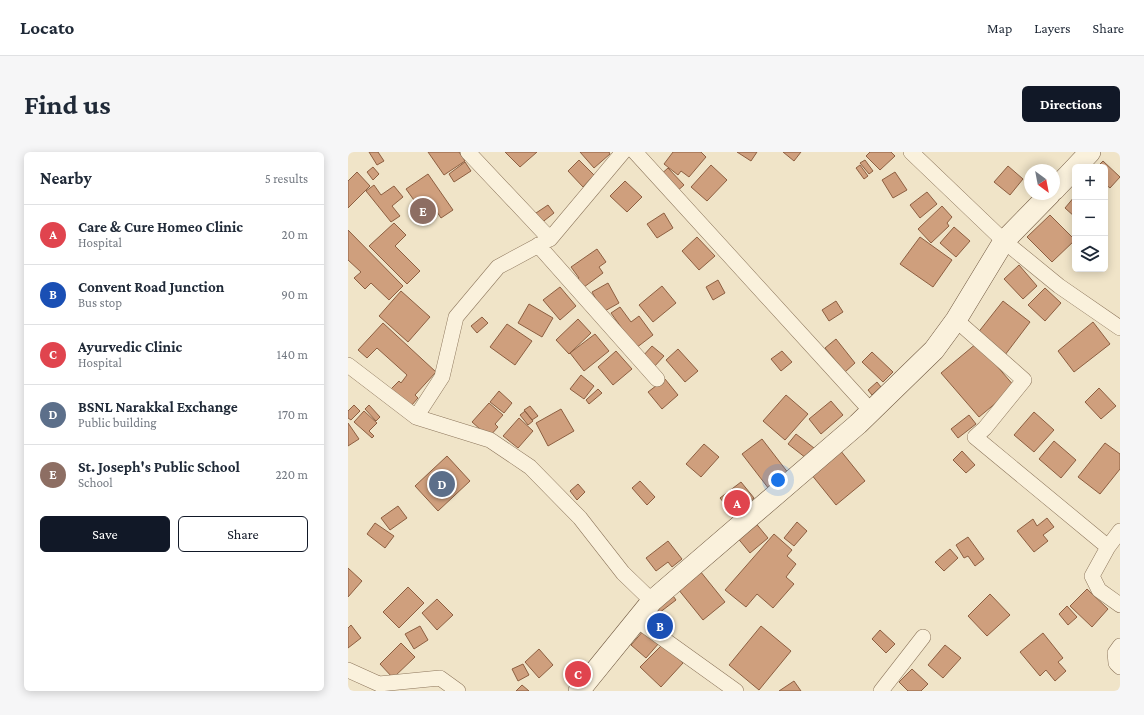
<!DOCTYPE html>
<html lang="en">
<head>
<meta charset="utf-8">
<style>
	:root { --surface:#fff; --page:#f6f6f7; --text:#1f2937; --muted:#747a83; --line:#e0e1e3; --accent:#111827 }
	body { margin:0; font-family:"Crimson Pro",serif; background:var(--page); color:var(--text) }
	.controls { position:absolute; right:12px; top:12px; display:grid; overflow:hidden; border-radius:6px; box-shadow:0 2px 10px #0003 }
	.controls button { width:36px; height:36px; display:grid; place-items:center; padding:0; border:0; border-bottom:1px solid var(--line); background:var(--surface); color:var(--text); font:20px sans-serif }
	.compass { position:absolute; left:676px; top:12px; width:36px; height:36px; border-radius:50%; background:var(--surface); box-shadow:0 2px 10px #0003; rotate:148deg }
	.you { position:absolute; left:430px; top:328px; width:14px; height:14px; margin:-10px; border:3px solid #fff; border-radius:50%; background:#1a73e8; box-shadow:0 0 0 6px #1a73e833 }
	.badge { display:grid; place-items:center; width:26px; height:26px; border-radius:50%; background:var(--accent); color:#fff; font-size:13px; font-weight:700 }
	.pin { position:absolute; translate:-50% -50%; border:2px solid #fff; box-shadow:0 1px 4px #0006 }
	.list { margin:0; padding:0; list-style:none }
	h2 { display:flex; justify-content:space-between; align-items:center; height:52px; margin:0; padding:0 16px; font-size:17px }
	h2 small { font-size:13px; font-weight:400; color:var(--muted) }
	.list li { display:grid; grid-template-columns:26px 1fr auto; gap:12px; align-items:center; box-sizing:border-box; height:60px; padding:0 16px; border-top:1px solid var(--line) }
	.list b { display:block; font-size:15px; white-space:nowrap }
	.list p { margin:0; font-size:13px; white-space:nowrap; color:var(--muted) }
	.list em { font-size:13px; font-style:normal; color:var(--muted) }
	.actions { display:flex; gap:8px; padding:12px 16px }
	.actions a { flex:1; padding:9px 0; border:1px solid var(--accent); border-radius:6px; text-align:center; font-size:14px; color:var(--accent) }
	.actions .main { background:var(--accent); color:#fff }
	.icon { flex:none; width:22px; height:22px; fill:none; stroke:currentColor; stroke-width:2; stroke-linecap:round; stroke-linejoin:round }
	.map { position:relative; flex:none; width:772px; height:539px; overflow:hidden; border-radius:6px }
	header { display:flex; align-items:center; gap:24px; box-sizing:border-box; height:56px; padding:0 20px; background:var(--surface); border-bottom:1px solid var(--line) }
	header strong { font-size:19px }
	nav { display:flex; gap:22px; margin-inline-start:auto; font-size:14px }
	.intro { display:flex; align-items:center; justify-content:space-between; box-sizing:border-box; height:96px; padding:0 24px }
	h1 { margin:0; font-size:28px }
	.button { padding:10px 18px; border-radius:6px; background:var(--accent); color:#fff; font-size:14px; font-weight:700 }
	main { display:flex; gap:24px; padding:0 24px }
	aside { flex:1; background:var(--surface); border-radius:6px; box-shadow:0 2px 10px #0003 }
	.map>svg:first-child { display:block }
</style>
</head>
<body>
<header>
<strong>Locato</strong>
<nav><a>Map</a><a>Layers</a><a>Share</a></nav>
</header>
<div class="intro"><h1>Find us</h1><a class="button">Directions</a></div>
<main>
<aside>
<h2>Nearby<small>5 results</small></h2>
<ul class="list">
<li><span class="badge" style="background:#e0444e">A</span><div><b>Care &amp; Cure Homeo Clinic</b><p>Hospital</p></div><em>20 m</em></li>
<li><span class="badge" style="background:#1a4fb4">B</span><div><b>Convent Road Junction</b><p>Bus stop</p></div><em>90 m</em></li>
<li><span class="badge" style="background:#e0444e">C</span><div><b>Ayurvedic Clinic</b><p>Hospital</p></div><em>140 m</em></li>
<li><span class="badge" style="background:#5c6f8a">D</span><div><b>BSNL Narakkal Exchange</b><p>Public building</p></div><em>170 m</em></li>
<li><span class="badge" style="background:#8d6e63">E</span><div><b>St. Joseph's Public School</b><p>School</p></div><em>220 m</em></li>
</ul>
<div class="actions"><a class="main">Save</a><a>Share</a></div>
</aside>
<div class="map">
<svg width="772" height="539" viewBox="0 0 772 539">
	<rect width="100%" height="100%" fill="#f0e4c8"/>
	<path fill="#cf9f7d" stroke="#8d5f41" d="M21,0H30L36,9L29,13Z
		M80,0H111L117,9L96,23Z
		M157,0H189L172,15Z
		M232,0H261L262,2L246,16Z
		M325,0H353L358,5L341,25L333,19L330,23L316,12Z
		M389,0H409L403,9Z
		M435,0H453L446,9Z
		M522,0H543L547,4L532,18L518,4Z
		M231,8L246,23L235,35L220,19Z
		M517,8L525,19L521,22L512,11Z
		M755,9L772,25L762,36L757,32V15H749Z
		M117,10L123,19L106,30L101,22Z
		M363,13L379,28L359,49L343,35Z
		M512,13L520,24L516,27L508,16Z
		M660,14L675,27L662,43L646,30Z
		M25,15L31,22L25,28L19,20Z
		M320,16L336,33L327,41L311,24Z
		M9,20L22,34L0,56V29Z
		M547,20L559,38L545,46L534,28Z
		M80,22L105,58L93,66L83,51L73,58L58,37Z
		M277,29L294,45L279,60L262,44Z
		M26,33L33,43L46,34L55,45L44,54L52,64L43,70L18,39Z
		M579,40L589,52L572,66L562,53Z
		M727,44V65L717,56Z
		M200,53L206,61L192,72L185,63Z
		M594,54L604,65L599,71L601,74L583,91L570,77Z
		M316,61L325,76L309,86L299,72Z
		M702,63L727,88L704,110L679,85Z
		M46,71L58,83L47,94L72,119L59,132L21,94Z
		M606,75L622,89L608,105L592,91Z
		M0,78L55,134L41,148L23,131L17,137L6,126L13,120L0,108Z
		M349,85L367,104L351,118L334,99Z
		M572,85L604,108L585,135L552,112Z
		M249,97L258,110L251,115L255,121L232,138L226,130L231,126L223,115Z
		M671,113L689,134L675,147L656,127Z
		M370,128L377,141L365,148L358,135Z
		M260,131L271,151L255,160L244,140Z
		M314,134L328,151L305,170L291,153Z
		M212,135L228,154L212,168L195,148Z
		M697,136L713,151L697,169L680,153Z
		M53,139L82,165L60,190L31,164Z
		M488,149L495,160L481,169L474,158Z
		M655,149L682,170L657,203L629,182Z
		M181,152L205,166L194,185L170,171Z
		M272,155L283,170L291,164L305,183L288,196L263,161Z
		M134,165L140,171L129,181L123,174Z
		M230,167L243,181L221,202L208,188Z
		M745,170L762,192L726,220L710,199Z
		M35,171L88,220L67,243L70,246L63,254L43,237L51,229L53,231L59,223L29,196L19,206L10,198Z
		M159,172L184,189L167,213L142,195Z
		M247,182L261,199L236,219L222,201Z
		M488,187L507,211L497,220L477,196Z
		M629,191L667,235L631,265L593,221Z
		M304,194L316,204L305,216L294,205Z
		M330,197L350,219L337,230L318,208Z
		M268,199L284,217L265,233L250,215Z
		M434,199L444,210L433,219L423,207Z
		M524,200L545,220L535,230L514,210Z
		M233,223L246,234L236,247L222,237Z
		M317,227L330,243L314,257L300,240Z
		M529,230L533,235L524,243L520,238Z
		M751,236L768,254L753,267L737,250Z
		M250,237L254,241L241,252L238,248Z
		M151,239L164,251L156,261L142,250Z
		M438,243L460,262L437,288L415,269Z
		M483,249L495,263L473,282L461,267Z
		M141,251L155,263L147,272L150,275L141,285L124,270Z
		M6,253L12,259L3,268L0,266V259Z
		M21,253L32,265L28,269L17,257Z
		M182,254L190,264L184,268L176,258Z
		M213,257L226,279L200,294L188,271Z
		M16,259L29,271L21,279L26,284L24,286L6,270Z
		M177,259L185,269L180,273L172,263Z
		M686,260L706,278L686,300L666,283Z
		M621,263L628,272L610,286L603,277Z
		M171,266L185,279L170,296L155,284Z
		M0,271L11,287L0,294Z
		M448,282L466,296L458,306L440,292Z
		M414,287L441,322L421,337L394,302Z
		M706,289L728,308L713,326L691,307Z
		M757,291L772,302V317L752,342L730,325Z
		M356,292L371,305L353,325L338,312Z
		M492,298L517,329L488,353L463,322Z
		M614,299L627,313L618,321L605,308Z
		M99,304L122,329L90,359L67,334Z
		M292,329L307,345L299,353L284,336Z
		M393,330L406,346L385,362L372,346Z
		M230,332L237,340L229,348L222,339Z
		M50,354L59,366L42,378L33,366Z
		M699,366L706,375L695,383L700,389L686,400L669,379L685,367L689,374Z
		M406,369L420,386L402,401L388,384Z
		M449,370L459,379L446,394L436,386Z
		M27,371L46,384L37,396L19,382Z
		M426,382L444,398L439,404L448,412L438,425L446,432L425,456L409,442L398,455L377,438Z
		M620,385L636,407L627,414L620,404L616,406L608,393Z
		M320,389L334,407L324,415L320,410L308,419L298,406Z
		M602,397L610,406L596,419L587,410Z
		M0,416L14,429L0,445Z
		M352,419L377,450L355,468L330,437Z
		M60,435L76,451L51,476L35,460Z
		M739,437L760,457L744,475L722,454Z
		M323,441L328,448L311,461L305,455Z
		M642,442L662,463L639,484L620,464Z
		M89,447L105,463L89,478L74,461Z
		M719,454L729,465L720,473L711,462Z
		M3,473L13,486L0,496V476Z
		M72,474L80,488L66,497L57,482Z
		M413,474L443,499L411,538L381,513Z
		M296,478L311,491L298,506L283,493Z
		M532,478L547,492L538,501L524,487Z
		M695,481L715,506L710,510L718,519L707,529L698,518L692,524L672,500Z
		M53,491L67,505L45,526L32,512Z
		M315,492L335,511L313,535L292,515Z
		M597,493L613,506L595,526L580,513Z
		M191,497L205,513L191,526L177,510Z
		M175,512L181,523L170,529L164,517Z
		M564,517L580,532L573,539H560L551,530Z
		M446,529L453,539H431Z
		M174,533L181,539H168Z"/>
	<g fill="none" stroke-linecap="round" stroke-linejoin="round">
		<g stroke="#8d765c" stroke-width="16">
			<path id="street" d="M120,0L202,87
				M287,0L524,260
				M563,0L656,89L711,134L772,176
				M190,93L309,227
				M608,168L676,228L637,276L627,285L760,395
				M0,213L68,265L142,288L182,315L232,366L275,421L304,449
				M68,265L94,225L108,165L150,115L202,87L275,0
				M772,379L760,395L744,424L751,438L772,453
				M289,468L388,539
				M772,494L767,501L768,511L772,515
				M0,518L31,532L92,526L110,539
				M533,539L575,485"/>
		</g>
		<g stroke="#6f573f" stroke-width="22">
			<path id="secondary" d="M728,15L742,0
				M706,38L727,16
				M231,539L304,449L510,272L586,198L608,168L656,89L702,42"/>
		</g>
		<use href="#street" stroke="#faf1dc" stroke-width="15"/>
		<use href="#secondary" stroke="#faf1dc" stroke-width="21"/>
	</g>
</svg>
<div class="controls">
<button>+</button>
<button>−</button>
<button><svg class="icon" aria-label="layers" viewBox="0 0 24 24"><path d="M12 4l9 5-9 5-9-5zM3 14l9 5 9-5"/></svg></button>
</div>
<svg class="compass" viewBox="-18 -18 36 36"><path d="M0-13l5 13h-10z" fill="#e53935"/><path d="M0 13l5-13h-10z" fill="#747a83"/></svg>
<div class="you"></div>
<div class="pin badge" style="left:389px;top:351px;background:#e0444e">A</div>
<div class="pin badge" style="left:312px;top:474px;background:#1a4fb4">B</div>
<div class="pin badge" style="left:230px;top:522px;background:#e0444e">C</div>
<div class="pin badge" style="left:94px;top:332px;background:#5c6f8a">D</div>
<div class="pin badge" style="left:75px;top:59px;background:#8d6e63">E</div>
</div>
</main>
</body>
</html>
